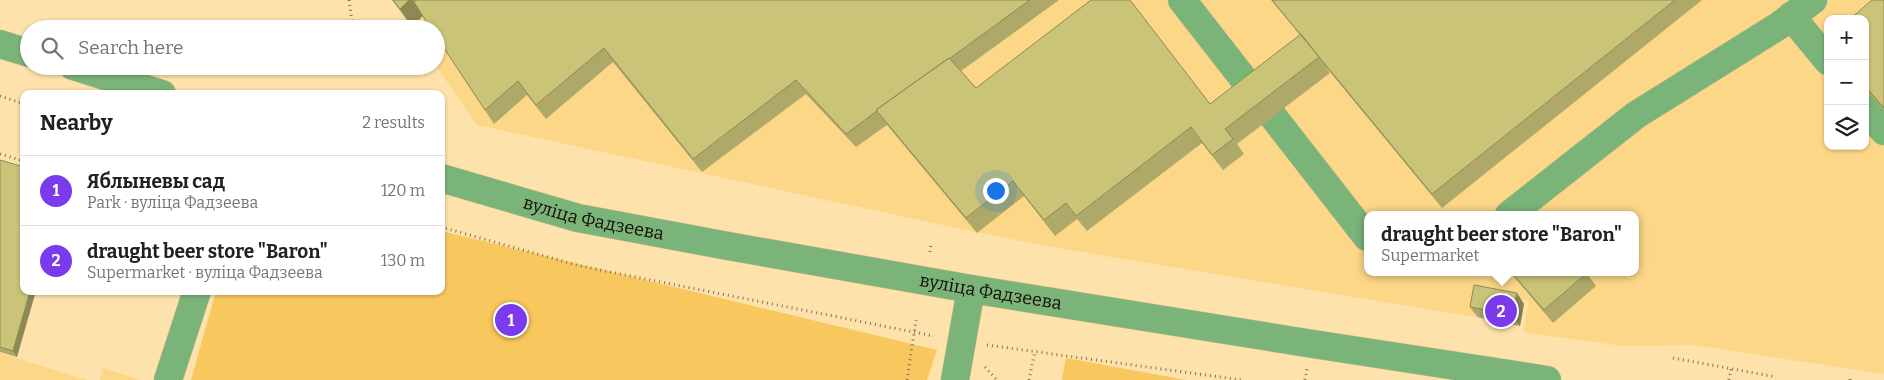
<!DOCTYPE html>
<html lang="en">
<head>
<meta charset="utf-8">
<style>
	:root { --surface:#fff; --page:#f2f2f2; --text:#202124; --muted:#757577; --line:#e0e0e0; --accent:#7c3aed }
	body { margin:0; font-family:Bitter,serif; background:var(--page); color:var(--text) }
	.controls { position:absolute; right:15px; top:15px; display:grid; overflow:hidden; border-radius:10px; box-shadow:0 1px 4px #0004 }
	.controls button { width:45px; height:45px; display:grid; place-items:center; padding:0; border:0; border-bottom:1px solid var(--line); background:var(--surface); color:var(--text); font:25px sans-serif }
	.you { position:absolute; left:995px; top:190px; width:18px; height:18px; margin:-12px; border:4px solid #fff; border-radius:50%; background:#1a73e8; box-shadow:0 0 0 8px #1a73e833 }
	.badge { display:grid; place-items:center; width:32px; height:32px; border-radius:50%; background:var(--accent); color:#fff; font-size:16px; font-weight:700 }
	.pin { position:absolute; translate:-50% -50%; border:2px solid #fff; box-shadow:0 1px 5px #0006 }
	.popup { position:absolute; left:1364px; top:211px; width:275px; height:65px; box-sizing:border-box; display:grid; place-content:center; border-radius:10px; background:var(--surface); filter:drop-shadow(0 1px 4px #0005); font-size:16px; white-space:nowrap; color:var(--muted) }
	.popup b { font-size:19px; color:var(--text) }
	.popup::after { content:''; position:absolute; left:50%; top:100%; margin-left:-10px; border:10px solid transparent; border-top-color:var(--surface) }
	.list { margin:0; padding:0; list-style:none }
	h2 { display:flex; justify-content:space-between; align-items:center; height:65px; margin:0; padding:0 20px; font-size:21px }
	h2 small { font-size:16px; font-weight:400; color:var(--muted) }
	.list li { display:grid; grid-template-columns:32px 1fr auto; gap:15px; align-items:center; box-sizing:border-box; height:70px; padding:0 20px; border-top:1px solid var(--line) }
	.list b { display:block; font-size:19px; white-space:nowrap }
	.list p { margin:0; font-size:16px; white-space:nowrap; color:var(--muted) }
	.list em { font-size:16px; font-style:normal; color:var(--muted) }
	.icon { flex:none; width:28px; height:28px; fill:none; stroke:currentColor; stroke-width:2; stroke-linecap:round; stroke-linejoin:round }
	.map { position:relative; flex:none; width:1884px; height:380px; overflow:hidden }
	.search { position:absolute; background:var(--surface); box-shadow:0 1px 4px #0004; left:20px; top:20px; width:425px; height:55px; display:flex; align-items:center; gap:12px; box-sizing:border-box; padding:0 18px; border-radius:28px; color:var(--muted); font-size:19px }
	.panel { position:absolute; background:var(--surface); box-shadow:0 1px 4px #0004; left:20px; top:90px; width:425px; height:205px; border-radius:10px }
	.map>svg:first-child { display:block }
</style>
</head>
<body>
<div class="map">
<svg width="1884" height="380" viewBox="0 0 1884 380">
	<rect width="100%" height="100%" fill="#fee2ab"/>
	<path fill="#fdd788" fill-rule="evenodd" d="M405,0H1884V374L1693,345L1623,346L1523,332L1529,301L1480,291L1474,317L1075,251L994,236L477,125L436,66V29H427ZM1828,19H1865V146H1828ZM1367,215H1635V272H1367Z
		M0,353L87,380H0Z
		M103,368L141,380H100Z"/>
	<path fill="#f8c75d" d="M441,231L937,350L927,380H191L216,291H441Z
		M1066,358L1186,380H1062Z"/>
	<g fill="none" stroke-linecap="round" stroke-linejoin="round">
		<g stroke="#d8bf90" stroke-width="29">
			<g id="minor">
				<path d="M1182,0L1367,237"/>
				<path d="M1791,16L1828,61"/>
				<path d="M0,44L29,53"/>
				<path d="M73,66L162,94"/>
				<path d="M1865,108L1884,131"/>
				<path id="s1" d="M441,178L578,218L728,246L971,289L1313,344L1547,380"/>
				<path d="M1509,215L1636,115L1780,25L1813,0"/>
				<path d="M168,380L197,291"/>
				<path d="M955,380L971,289"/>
			</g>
		</g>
		<path stroke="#857253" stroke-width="3" stroke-dasharray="1 4" stroke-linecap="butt" d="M349,0L353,29
			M0,96L24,104
			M0,154L24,161
			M441,227L580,266L934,336
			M930,252L931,243
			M157,292L158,291
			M987,345L1242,380
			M1673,358L1776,377
			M985,367L997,380
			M907,380L916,320
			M1029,380L1035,351
			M1305,380L1307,369
			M1729,380L1731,369
			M1850,380V379"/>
		<use href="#minor" stroke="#7ab479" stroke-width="28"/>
	</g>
	<path fill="#aea968" d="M392,0H1059L961,71L976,88L1210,104L1300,35L1271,0H1702L1442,208L1325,66L1330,73L1237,144L1244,154L1223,170L1202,143L1087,231L1077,219L1055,236L1024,196L977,233L887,125L856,147L806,94L702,172L613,62L546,119L527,95L494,124L423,16L412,27Z
		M1884,0V111L1865,89V19Z
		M0,160L17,357L0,352Z
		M1510,272H1586L1596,286L1553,323Z
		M1517,293L1524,304L1520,326L1477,317L1470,307Z"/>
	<path fill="#8d8955" d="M409,0H413L423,15L412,27L400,9Z
		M30,291H36L17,357L13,351Z
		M1517,293L1524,304L1520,326L1512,315Z"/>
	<path fill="#cac479" stroke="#8d8955" d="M393,0H409L400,9Z
		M416,0H1030L949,59V58L876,110L877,111L846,134L796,80L693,159L604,48L536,105L518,81L485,110L436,36V29H431L414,2Z
		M1091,0H1130L1210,104L1301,34L1319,57L1225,129L1233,139L1212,155L1191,127L1076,216L1066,203L1044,220L1013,181L966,218L876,110L949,58L976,88Z
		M1272,0H1675L1432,194Z
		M1872,0H1884V108L1865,86V19H1850Z
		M0,160L24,167V291H30L13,351L0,347Z
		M1511,272H1586L1587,273L1544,310Z
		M1474,285L1517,293L1512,315L1470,307Z"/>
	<g text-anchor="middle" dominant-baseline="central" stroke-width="4" stroke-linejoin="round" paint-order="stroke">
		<g font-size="18" fill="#130a00" stroke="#fee2ab">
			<text stroke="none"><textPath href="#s1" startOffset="158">вуліца Фадзеева</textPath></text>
			<text stroke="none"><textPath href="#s1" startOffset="562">вуліца Фадзеева</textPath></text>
		</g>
	</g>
</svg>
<div class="controls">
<button>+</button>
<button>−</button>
<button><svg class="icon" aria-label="layers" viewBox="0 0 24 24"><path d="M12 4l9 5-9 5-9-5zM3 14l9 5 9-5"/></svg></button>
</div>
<div class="you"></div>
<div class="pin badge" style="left:511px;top:320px">1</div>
<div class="pin badge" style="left:1501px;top:311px">2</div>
<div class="popup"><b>draught beer store &quot;Baron&quot;</b>Supermarket</div>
<div class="search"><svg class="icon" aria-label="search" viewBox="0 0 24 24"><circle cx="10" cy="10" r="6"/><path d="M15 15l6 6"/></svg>Search here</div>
<section class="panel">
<h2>Nearby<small>2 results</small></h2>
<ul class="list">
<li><span class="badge">1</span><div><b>Яблыневы сад</b><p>Park · вуліца Фадзеева</p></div><em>120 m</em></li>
<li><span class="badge">2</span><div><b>draught beer store &quot;Baron&quot;</b><p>Supermarket · вуліца Фадзеева</p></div><em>130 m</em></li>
</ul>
</section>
</div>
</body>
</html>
